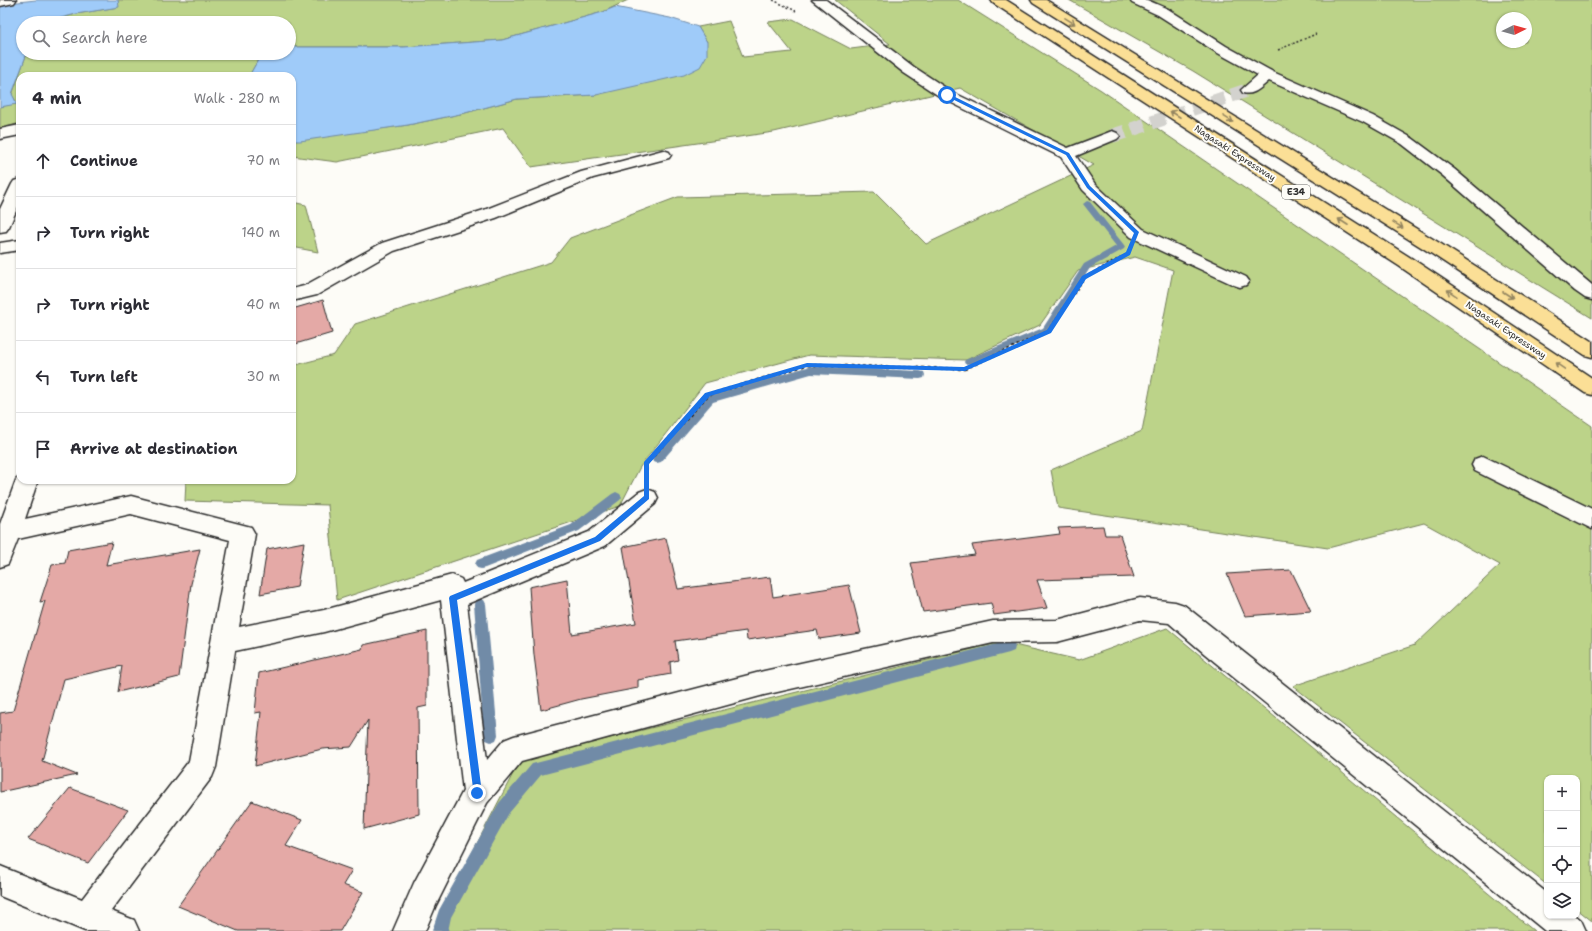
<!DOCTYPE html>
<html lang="en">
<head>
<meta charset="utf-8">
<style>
	:root { --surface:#fff; --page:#f2f2f3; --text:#2b2b33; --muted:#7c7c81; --line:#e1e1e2 }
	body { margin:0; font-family:"Shantell Sans",sans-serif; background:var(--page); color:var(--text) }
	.controls { position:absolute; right:12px; bottom:12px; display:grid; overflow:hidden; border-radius:8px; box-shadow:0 1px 3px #0004 }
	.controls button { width:36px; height:36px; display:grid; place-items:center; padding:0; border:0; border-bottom:1px solid var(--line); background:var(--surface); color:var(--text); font:20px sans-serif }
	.compass { position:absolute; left:1496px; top:12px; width:36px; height:36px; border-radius:50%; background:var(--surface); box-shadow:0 1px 3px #0004; rotate:85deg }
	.stop { position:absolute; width:12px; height:12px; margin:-9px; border:3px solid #1a73e8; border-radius:50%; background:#fff }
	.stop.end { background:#1a73e8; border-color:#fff; box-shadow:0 1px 4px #0008 }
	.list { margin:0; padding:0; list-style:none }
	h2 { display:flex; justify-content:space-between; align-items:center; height:52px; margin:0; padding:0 16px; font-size:17px }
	h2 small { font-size:13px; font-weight:400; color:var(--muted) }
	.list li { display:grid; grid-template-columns:26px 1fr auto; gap:12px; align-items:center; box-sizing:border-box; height:72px; padding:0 16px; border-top:1px solid var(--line) }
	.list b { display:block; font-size:15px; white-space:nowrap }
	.list em { font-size:13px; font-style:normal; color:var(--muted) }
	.icon { flex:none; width:22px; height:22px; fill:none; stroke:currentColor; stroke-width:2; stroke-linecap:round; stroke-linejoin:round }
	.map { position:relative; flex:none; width:1592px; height:931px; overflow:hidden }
	.search { position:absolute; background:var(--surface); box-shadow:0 1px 3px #0004; left:16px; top:16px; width:280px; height:44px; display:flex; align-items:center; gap:10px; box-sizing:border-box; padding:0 14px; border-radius:22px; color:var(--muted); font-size:15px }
	.panel { position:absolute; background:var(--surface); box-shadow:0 1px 3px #0004; left:16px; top:72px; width:280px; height:412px; border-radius:12px }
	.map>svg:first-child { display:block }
</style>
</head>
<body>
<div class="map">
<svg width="1592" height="931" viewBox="0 0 1592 931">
	<rect width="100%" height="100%" fill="#fdfcf7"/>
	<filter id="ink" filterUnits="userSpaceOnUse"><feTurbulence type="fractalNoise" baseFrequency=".025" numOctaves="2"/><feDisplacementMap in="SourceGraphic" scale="8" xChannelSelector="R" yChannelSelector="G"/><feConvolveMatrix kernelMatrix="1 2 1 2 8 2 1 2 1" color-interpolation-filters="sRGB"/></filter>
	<g filter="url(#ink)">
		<path fill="#bcd389" stroke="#747f5a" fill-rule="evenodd" d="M118,0H628L603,12L502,40L404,47H289V23H42L76,14L118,7Z
			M835,0H958L1101,90L1592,426V921L1577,909V778H1547V885L1293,686L1415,645L1500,565L1424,523L1328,548L1058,508L1051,470L1142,431L1173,270L1135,257L1078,271L1040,325L966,360L809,355L705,383L640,467L620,506L337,600L328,505L185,501L186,480H292V366L334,355L355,324L551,262L570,238L678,197L874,192L926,244L1094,165L960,88L774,132L531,167L503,128L337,162L292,156V141L408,125L465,113L517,99L596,95L707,42L698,27L729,21L743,57L792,52L768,22L793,19L851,49L890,44Z
			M1069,0H1592V318L1193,71ZM1502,18H1526V42H1502Z
			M27,53H262L249,76H20V123L0,129V107L17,103L12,95Z
			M292,202L306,205L318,252L292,247Z
			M1167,628L1534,931H434L438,919L520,760L1001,642L1079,660Z"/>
		<path fill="#9fcbf9" stroke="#718ba7" d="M36,0H118L119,7L76,14L42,23H23V53H27L12,94L17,104L0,107V4Z
			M615,7L670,18L698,27L707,42V55L700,67L684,75L596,95L517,99L465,113L408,125L300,141H292V76H249L262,53H289V47H404L502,40L603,12Z"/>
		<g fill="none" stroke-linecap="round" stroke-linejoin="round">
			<path fill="#718ba7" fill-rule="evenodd" d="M1087,201L1090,202L1124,245L1125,247L1124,249L1090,268L1049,332L973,364H965L964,362L965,360L1043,328L1084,264L1116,246L1083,204Z
				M811,366L920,371L924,372L925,375L924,378L920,379L811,374L713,402L661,462L657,463L653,462L652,459L653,456L705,396Z
				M616,492L620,494L622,497L620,500L579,531L485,568L481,569L477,568L475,564L477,560L571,525L612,494Z
				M480,599L484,600L486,604L498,735L496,740L491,742L486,740L484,735L474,604L476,600Z
				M1009,641L1014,643L1015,647L1014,651L1009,653L541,775L509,813L451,917L448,931H432L439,910L499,803L532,764Z"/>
		</g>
		<path fill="#e4a9a6" stroke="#2b2b2b" d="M323,300L332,333L292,345V309Z
			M1103,526L1105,535H1120L1134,577L1037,580L1047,608L994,615L991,603L923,612L911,563L975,555L972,545L1060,534L1058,528Z
			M666,538L678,589L770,577L773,597L849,585L861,633L819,639L817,630L747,640L746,631L675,641L678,660L670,662L671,674L638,680V688L581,699L541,710L534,655L529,587L567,579L572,634L636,623L623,547Z
			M112,542L106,565L200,549L191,584L179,677L118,692L122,666L64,679L42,761L77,775L0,792V713L13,711L45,601L40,602L52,565L65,563L68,550Z
			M304,542L297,587L260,594L267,549Z
			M1291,570L1311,611L1245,616L1227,574Z
			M427,631V706L418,708L419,814L364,829L368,720L351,747L322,749L255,766L261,712L255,713L259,673L362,649L363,645Z
			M70,788L128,810L88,863L28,839Z
			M252,801L302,820L286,846L352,870L343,885L363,892L340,931H238L178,906Z"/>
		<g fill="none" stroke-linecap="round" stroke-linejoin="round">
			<path stroke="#d3d2ce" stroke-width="14" stroke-dasharray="14 7" stroke-linecap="butt" d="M1112,136L1248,90"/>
			<g stroke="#2b2b2b" stroke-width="3">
				<path id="street" d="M0,0H16L14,3L0,6Z
					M812,0H826L914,67L952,92L1068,148L1107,133L1112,131L1117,133L1120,136L1117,139L1076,156L1095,184L1143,229L1246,277L1249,281L1246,285L1240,287L1234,285L1131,237L1083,190L1061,157L942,98L904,73Z
					M1130,0H1147L1168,9L1226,46L1273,72L1373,116L1412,138L1454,169L1592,285V300L1585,298L1575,291L1442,175L1402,144L1363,122L1269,81C1261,87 1254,96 1243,93L1241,90L1258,75L1216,52L1158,15L1132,3Z
					M20,125V135L0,139V129Z
					M663,150L669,152L671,155L669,158L593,178L496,218L394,251L317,295L292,301V289L304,286L382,243L484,210L581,172Z
					M20,179V202L9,227L6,231L0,232V209L12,184L14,181Z
					M20,240V250L0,253V243Z
					M1483,456L1592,509V529L1475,471L1472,465L1475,459Z
					M20,474V480H38L25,519L131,496L251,527L255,534L239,627L324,610L452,575L461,579L463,583L589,532L639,492L647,489L655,492L658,498L655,504L605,546L467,604L487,760L504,740L514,736L764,671L993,621L1057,620L1140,598L1175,602L1184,605L1547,893V916H1576L1581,920L1586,931H1545L1205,654L1169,623L1140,620L1057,642L993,643L764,695L522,761L487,803L436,905L425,931H393L414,883L463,791L441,600L324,632L235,651L216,767L212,777L111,911L134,920L139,931H85L0,896V866L82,899L189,761L230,540L131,514L18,539L8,564L0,567V524L16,480Z"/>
			</g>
			<g stroke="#2b2b2b" stroke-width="3">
				<path id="highway" d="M991,0H1006L1411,258L1592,378V395L1585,393L1399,266L993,3Z
					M1031,0H1046L1441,244L1592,341V357L1585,355L1429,252L1033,3Z"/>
			</g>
			<path stroke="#2b2b2b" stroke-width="1.5" stroke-dasharray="2 2" stroke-linecap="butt" d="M773,0L796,11
				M1278,50L1316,34"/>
			<path stroke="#2b2b2b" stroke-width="2" stroke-dasharray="2.5 2.5" stroke-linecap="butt" d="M980,362L1049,331L1084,278L1124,256"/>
			<path stroke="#2b2b2b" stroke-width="2.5" stroke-dasharray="3 3" stroke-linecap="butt" d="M646,471V464L708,395L807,365L965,369L982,361"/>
			<use href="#street" fill="#fdfcf7" fill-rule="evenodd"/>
			<use href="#highway" fill="#fbdf96" fill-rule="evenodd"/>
		</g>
		<defs><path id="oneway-shaft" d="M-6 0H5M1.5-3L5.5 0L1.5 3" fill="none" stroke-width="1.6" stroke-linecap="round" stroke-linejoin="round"/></defs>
		<g stroke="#938560">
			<use href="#oneway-shaft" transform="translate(1070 21) rotate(32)"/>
			<use href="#oneway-shaft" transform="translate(1175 114) rotate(-147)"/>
			<use href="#oneway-shaft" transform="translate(1228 119) rotate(32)"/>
			<use href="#oneway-shaft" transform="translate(1343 222) rotate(-147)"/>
			<use href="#oneway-shaft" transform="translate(1398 225) rotate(32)"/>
			<use href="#oneway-shaft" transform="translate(1452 293) rotate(-146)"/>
			<use href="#oneway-shaft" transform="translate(1508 295) rotate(33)"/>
			<use href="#oneway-shaft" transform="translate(1560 366) rotate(-146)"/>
		</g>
	</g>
	<path fill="#1a73e8" d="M946,94H949L1069,153L1090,186L1139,232L1130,255L1086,279L1051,333L965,371L807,367L710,396L649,464V499L600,541L457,600L482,793L480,796L477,797L474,796L449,598L450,596L595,537L644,496V462L705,393L807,363L964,367L1047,330L1082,276L1126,252L1134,233L1087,188L1066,155L946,96Z"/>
	<g text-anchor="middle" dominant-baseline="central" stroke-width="4" stroke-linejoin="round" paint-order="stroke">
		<g font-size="9" fill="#2b2b2b" stroke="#fdfcf7">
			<text transform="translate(1235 153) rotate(33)">Nagasaki Expressway</text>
			<text transform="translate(1506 330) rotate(34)">Nagasaki Expressway</text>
		</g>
		<rect fill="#fdfcf7" stroke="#6a6a68" stroke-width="1" x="1282" y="185" width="28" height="14" rx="3"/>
		<g font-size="9" font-weight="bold" fill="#2b2b2b">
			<text x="1296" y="192">E34</text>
		</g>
	</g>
</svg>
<div class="controls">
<button>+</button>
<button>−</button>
<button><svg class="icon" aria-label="locate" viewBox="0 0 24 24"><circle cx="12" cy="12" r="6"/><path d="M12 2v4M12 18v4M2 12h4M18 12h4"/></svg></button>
<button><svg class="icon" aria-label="layers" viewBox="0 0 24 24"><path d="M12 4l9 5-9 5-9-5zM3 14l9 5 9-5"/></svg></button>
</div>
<svg class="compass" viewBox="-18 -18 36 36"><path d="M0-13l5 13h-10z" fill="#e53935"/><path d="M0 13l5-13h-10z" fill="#7c7c81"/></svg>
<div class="stop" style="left:947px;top:95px"></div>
<div class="stop end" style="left:477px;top:793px"></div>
<div class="search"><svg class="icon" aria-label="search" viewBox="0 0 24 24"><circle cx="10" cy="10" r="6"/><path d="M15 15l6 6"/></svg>Search here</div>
<section class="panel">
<h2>4 min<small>Walk · 280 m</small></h2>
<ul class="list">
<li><svg class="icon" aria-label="ahead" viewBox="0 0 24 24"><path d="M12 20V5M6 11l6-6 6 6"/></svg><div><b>Continue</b></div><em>70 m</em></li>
<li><svg class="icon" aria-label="right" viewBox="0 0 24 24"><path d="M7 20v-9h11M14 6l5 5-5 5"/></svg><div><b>Turn right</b></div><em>140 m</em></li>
<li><svg class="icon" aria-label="right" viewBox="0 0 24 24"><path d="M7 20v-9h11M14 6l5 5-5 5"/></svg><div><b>Turn right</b></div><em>40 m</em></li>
<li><svg class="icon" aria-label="left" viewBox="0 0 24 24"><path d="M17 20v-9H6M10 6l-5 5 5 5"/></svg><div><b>Turn left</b></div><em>30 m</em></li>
<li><svg class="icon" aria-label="arrive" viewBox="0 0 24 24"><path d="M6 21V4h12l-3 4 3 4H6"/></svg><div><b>Arrive at destination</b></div></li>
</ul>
</section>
</div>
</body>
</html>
